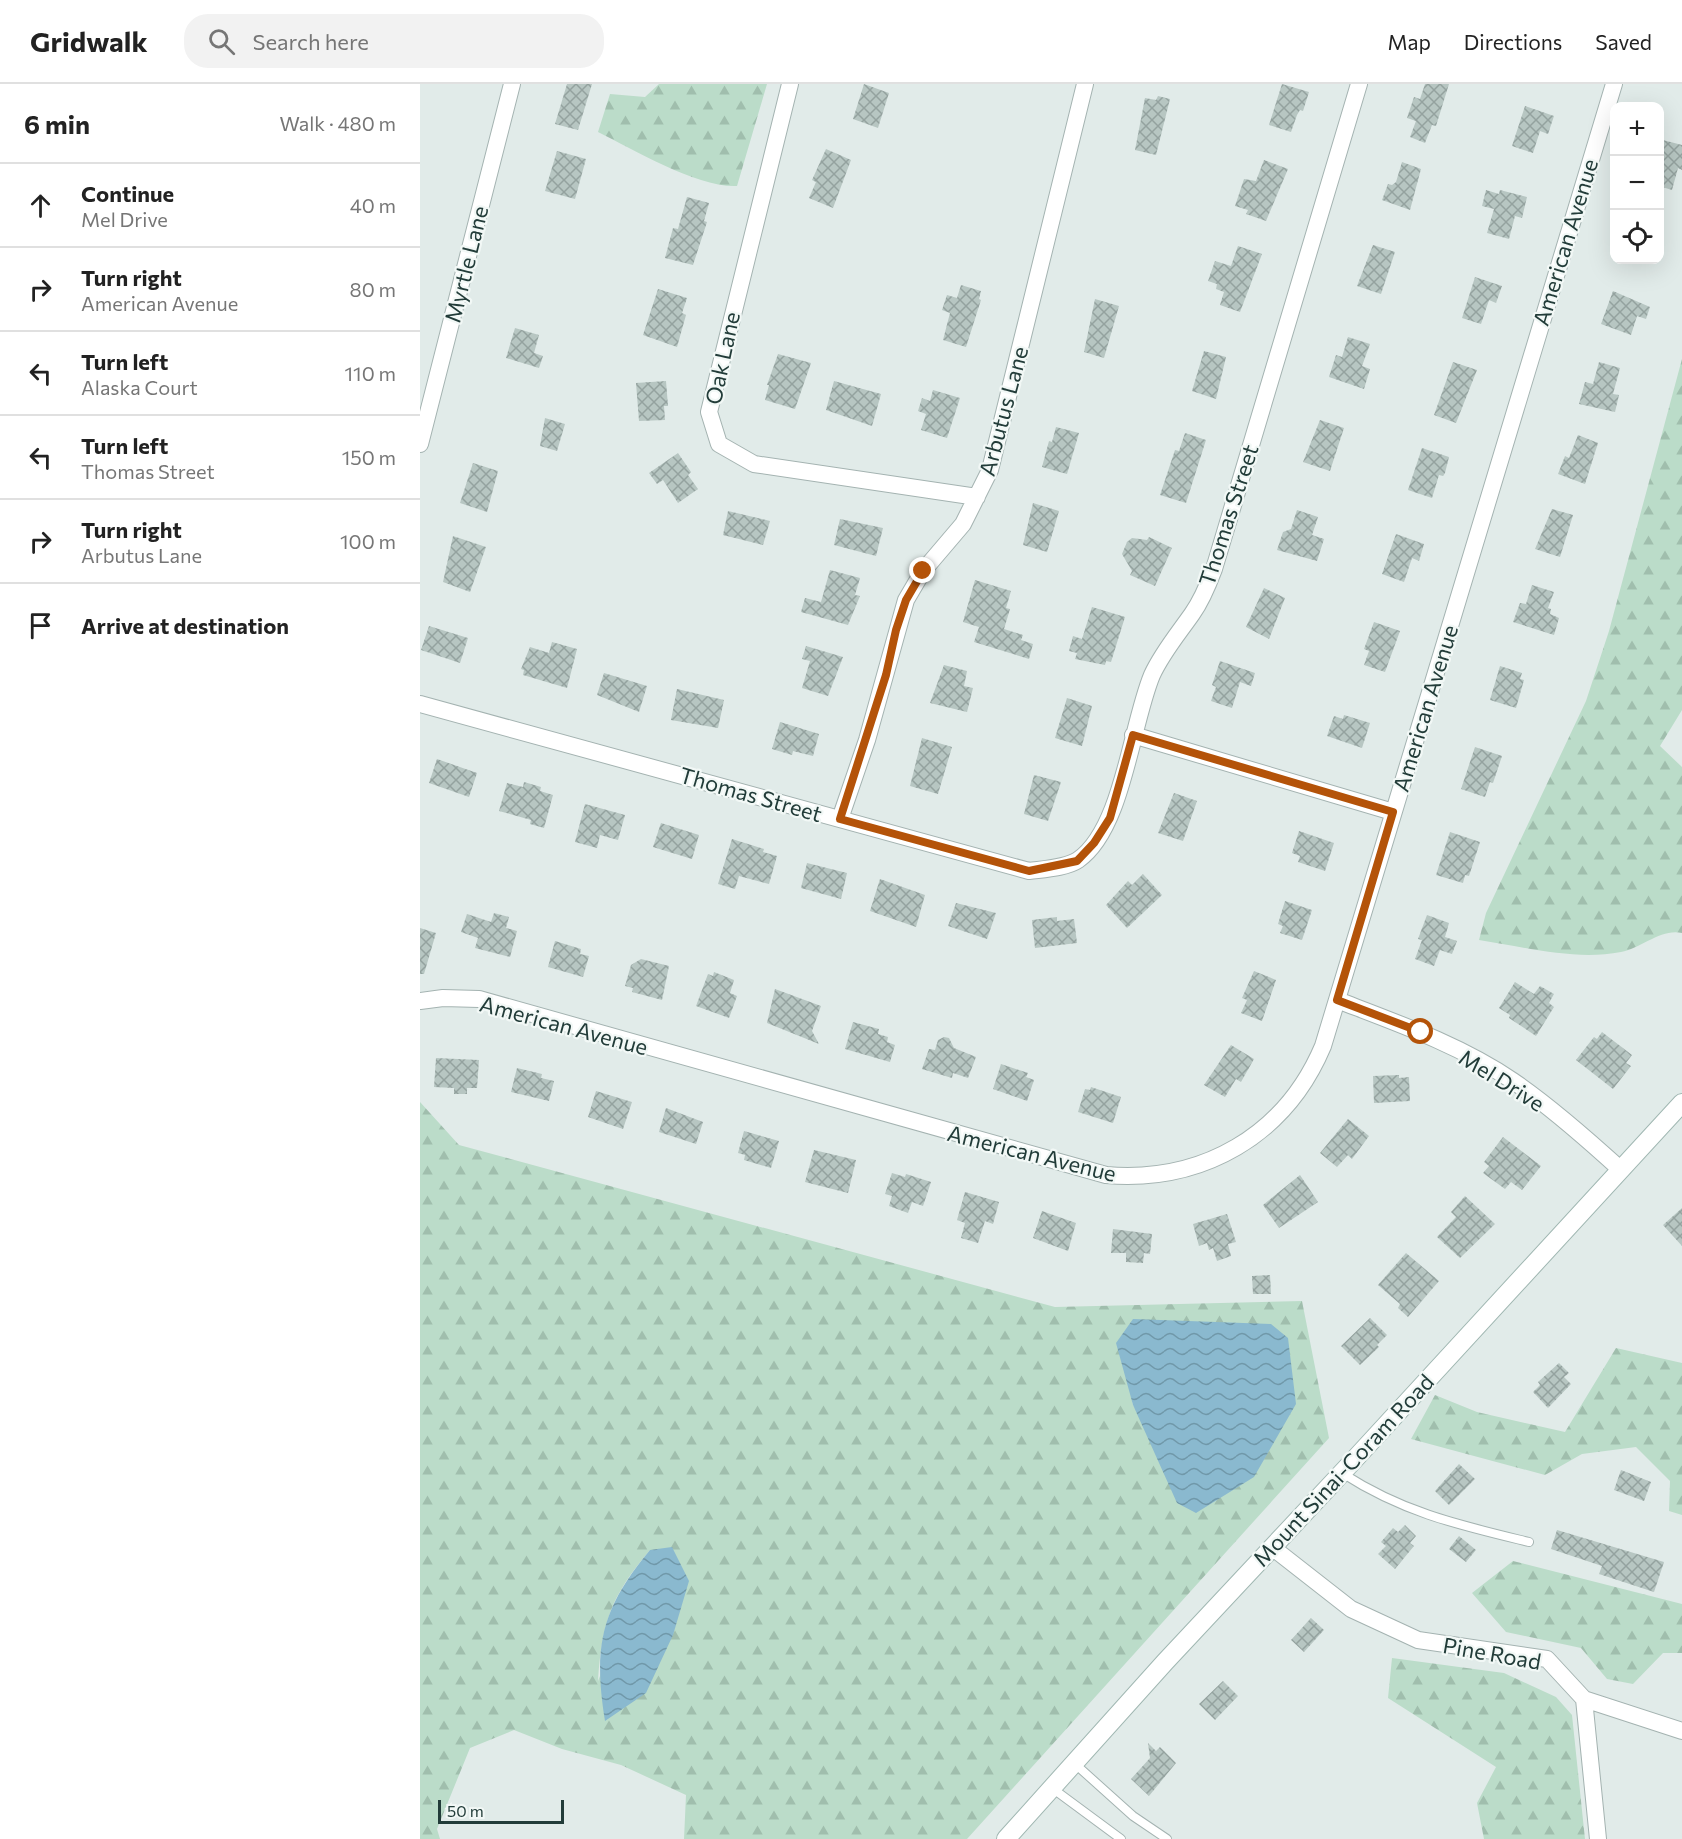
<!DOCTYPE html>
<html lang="en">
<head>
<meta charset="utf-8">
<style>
	:root { --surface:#fff; --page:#f2f2f2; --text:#222; --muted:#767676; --line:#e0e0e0 }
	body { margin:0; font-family:Commissioner,sans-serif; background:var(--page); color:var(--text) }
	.controls { position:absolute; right:18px; top:18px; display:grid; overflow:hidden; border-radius:12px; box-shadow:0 6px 24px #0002 }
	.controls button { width:54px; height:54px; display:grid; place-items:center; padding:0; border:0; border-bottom:2px solid var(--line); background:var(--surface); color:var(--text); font:30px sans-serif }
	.scale { position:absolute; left:18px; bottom:15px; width:126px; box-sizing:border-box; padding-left:6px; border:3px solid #223c39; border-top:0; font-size:16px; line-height:21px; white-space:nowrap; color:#223c39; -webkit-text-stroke:4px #f2f8f6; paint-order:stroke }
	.stop { position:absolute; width:18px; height:18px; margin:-14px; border:4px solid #b45309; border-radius:50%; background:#fff }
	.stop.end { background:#b45309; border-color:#fff; box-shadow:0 2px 6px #0008 }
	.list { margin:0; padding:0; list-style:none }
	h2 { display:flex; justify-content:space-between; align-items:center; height:78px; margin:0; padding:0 24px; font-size:26px }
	h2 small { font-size:20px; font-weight:400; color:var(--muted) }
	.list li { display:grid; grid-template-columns:39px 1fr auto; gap:18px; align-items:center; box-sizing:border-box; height:84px; padding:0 24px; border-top:2px solid var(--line) }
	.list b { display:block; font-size:22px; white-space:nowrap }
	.list p { margin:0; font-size:20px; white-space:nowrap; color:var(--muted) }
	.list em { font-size:20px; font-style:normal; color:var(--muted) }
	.icon { flex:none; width:33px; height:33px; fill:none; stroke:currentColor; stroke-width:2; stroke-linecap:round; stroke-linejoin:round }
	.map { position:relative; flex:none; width:1262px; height:1755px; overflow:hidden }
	header { display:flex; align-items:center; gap:36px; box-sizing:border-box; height:84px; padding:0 30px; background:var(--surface); border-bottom:2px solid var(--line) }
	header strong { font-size:28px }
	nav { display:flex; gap:33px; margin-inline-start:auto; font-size:21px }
	.search { width:420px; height:54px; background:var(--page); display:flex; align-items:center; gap:15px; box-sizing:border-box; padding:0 21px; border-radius:24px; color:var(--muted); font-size:22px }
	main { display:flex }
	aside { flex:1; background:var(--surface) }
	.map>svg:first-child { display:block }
</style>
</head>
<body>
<header>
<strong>Gridwalk</strong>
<div class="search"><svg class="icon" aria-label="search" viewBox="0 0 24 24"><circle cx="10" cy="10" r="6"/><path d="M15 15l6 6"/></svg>Search here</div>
<nav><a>Map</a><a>Directions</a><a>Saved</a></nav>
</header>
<main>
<aside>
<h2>6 min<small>Walk · 480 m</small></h2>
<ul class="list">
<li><svg class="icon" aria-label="ahead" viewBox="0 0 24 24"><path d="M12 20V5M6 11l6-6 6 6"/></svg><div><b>Continue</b><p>Mel Drive</p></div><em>40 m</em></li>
<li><svg class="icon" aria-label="right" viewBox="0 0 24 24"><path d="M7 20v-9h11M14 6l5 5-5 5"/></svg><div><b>Turn right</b><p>American Avenue</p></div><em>80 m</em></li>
<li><svg class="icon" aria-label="left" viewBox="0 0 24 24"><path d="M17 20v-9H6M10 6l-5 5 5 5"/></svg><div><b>Turn left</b><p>Alaska Court</p></div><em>110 m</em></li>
<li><svg class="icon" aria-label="left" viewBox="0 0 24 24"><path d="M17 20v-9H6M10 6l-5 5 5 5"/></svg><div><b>Turn left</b><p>Thomas Street</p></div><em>150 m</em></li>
<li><svg class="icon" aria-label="right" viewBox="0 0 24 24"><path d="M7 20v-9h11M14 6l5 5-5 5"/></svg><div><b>Turn right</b><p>Arbutus Lane</p></div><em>100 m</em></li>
<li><svg class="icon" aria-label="arrive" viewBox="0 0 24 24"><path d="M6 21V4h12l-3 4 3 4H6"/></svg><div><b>Arrive at destination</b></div></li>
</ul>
</aside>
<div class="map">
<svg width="1262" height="1755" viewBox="0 0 1262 1755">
	<defs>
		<pattern id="forest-firs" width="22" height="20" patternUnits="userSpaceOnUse" patternTransform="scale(1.5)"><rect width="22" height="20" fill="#bbdcc9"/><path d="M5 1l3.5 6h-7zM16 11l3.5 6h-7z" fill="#a0bead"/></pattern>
		<pattern id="water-waves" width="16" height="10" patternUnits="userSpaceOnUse" patternTransform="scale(1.5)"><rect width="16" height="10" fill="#8ab9cf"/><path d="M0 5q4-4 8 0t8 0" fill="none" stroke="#7098a9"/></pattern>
		<pattern id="building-cross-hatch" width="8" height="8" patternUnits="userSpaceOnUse" patternTransform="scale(1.5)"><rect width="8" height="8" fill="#b7c6c2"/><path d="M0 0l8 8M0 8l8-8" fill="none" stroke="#94a29f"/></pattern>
	</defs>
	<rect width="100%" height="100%" fill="#e1ebe9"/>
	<path fill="url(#forest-firs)" fill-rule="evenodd" d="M239,0H347L317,102C278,104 214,66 178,48L190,10L225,13Z
		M1262,275V626L1240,662L1262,683V849C1242,844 1221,864 1201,868C1155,877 1105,863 1059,856L1066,829L1166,617L1189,547Z
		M0,1018L39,1061L635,1223L882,1217L909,1354L547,1755H264L266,1711L201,1681L142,1665L94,1646L50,1664L17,1745L20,1755H0ZM708,1295L776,1429L713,1321ZM230,1466L178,1597C182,1538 191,1512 230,1466Z
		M1196,1264L1262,1279V1431L1249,1427L1250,1397L1216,1363L1162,1370L1125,1391L991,1355L1015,1311L1057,1328L1145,1348Z
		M1093,1477L1262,1520V1569H1243L1213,1600L1187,1595L1161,1564L1086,1548L1052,1509Z
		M972,1574L1084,1589L1136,1613L1152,1631L1165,1755H1064L1057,1719L1076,1683L968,1614Z"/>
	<path fill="url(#water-waves)" d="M713,1235L851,1240L868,1254L876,1320L834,1393L776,1429L757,1419L713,1321L696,1259Z
		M252,1463L269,1497L253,1551L226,1609L185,1637C173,1562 181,1525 230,1466Z"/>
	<path fill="url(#building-cross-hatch)" d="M147,0H172L158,46L135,40Z
		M444,0L469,9L458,44L433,35Z
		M862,0L889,8L883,27L880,26L877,31L871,48L849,41Z
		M1005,0H1029L1016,42L1012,41L1005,59L990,53L996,37L987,34L994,13L1000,15Z
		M738,12L750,15L736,71L715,66L725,14L736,16Z
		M1105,22L1134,32L1128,50L1120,47L1113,69L1092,62Z
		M1239,55L1262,61V86L1258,84L1252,106L1239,102Z
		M406,65L431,76L413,124L389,114L396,98L392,96Z
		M137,67L166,75L155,115L125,107Z
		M844,76L868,85L846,137L826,130L828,126L815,122L824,95L836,97Z
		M982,78L1001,85L990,126L962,116L968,100L972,101L976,98Z
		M1066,106L1079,110L1080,106L1107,113L1102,134L1095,132L1089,155L1067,149L1074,125L1062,122Z
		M267,113L289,119L284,137L287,138L273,181L245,174L253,144L258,145Z
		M953,161L975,168L961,210L937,202Z
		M818,162L842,170L820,228L800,221L804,208L796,205L797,200L788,197L795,177L811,182Z
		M1055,193L1082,202L1076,219L1069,216L1061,240L1042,234Z
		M541,201L561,207L559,215L561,216L546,263L523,256L530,229L522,226L527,211L537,214Z
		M238,205L267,214L262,229L266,231L257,263L223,251Z
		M1193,207L1230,223L1226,235L1217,232L1211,251L1181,240Z
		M675,215L699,222L684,274L664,268Z
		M95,244L119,251L114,269L123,272L119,284L86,274Z
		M928,253L950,260L942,282L950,285L944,305L909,293L916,271L922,273Z
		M784,267L806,273L796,315L772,307Z
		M358,270L391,279L375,325L345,316L349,301H347Z
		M1033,278L1057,286L1036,339L1014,331Z
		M1179,278L1200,284L1193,310L1199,311L1195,328L1159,320L1165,298L1173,300Z
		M246,297L248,322H244L245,336L219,337L216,299Z
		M414,297L461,310L452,342L406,326Z
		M513,306L540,314L527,354L501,346L506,330L498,327L502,314L510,317Z
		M125,334L145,340L137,367L120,362Z
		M900,336L924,344L910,387L883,378Z
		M636,343L659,349L647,390L622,383L629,357L632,358Z
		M765,349L786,356L766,419L740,411L755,366L759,367Z
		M1158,351L1178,359L1165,400L1138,390L1145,372L1149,374Z
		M1002,364L1029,373L1025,389L1023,392L1019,391L1012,414L988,406Z
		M258,369L271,388L268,391L278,405L258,419L243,396L237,400L229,389Z
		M53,379L78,387L67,428L40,419Z
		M613,419L639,427L627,468L603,461Z
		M1132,425L1153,431L1140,473L1115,465Z
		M877,426L898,433L892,451L904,455L897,477L857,466L863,448L871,445Z
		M308,427L350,437L343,461L303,451Z
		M420,435L463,444L456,472L414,461Z
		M976,450L1004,460L999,477L992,474L984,498L962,490Z
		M33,452L66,463L50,508L23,498Z
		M729,453L752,464L735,502L710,491L712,487L702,470L707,458L712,454L727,456Z
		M410,486L440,494L435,511L440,512L428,541L381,528L385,514L401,518Z
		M555,496L591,507L586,524L590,525L584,545L603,551L601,556L613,560L609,575L554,558L559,543L543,538Z
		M1112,501L1134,508L1128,524L1131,525L1130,530L1139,534L1134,551L1093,538L1100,519L1106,520Z
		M844,504L865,514L849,555L826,543Z
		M672,523L705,533L691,578L686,577L685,581L655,575L657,569L649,567L653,552L662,555Z
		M954,538L980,547L965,588L944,581L949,567L944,565Z
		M9,542L48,554L40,579L1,566Z
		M132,558L157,565L147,604L103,591L104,586L101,585L110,563L129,569Z
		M386,562L423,573L408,612L382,604L390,577L382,575Z
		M800,577L835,589L831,602L820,598L812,624L791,617L796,603L792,601Z
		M524,581L547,587L544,602L553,604L547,628L510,619Z
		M1080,582L1102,589L1100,595L1104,596L1096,624L1070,616Z
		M184,589L227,602L219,628L177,611Z
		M257,605L304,616L298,644L251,636Z
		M647,614L672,622L662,662L635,654Z
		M924,631L950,639L942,664L907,652L914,632L923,635Z
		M360,638L399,650L393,672L373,667L372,671L352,665Z
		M502,654L532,663L518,710L490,702Z
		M1055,663L1082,672L1073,699L1070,698L1065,713L1041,705Z
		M17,675L57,689L49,713L9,699Z
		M614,691L641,698L628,737L604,730Z
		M104,698L121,703L120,707L133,711L124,744L110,740L111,736L79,727L87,699L103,703Z
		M754,709L777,717L763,757L738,749Z
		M165,720L205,731L198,756L180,751L177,764L155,758Z
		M241,739L279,751L272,775L233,763Z
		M879,747L914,759L905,787L878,778L880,772L872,769Z
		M1030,748L1060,758L1049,792L1045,791L1043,799L1016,791Z
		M312,755L344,765L343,768L357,772L349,800L319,792L315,805L298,800Z
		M387,779L427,789L421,815L381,804Z
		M723,790L742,811L707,844L686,821L708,797L712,801Z
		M460,795L505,811L496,843L450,827Z
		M865,817L892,826L882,856L860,849L863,842L858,840Z
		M536,819L576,829L567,855L528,842Z
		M74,829L89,833L86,844L97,847L90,873L55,864L58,854L41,848L47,830L71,838Z
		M1007,831L1029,839L1025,853L1037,857L1032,870L1020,866L1014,882L995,875L1002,856L998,855Z
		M637,833V837L654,835L657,859L615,864L612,836Z
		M0,844L16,849L4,890H0Z
		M135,857L161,865L160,870L169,872L163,893L128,883Z
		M221,875L249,882L242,916L212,908L213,904L205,902L211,881Z
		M834,887L856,896L842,937L821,929L827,916L822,914Z
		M294,888L314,896L310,909L317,912L309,934L276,922L288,890L293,892Z
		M1095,898L1114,910L1120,902L1134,910L1129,919L1134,923L1116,952L1089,934L1090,931L1079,924Z
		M355,905L401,922L392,947L399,960L347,939Z
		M433,938L459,945L458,950L468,953L467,958L475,961L470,978L425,965Z
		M1182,948L1212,971L1206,979L1211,982L1193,1005L1156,976L1174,953L1177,955Z
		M524,953L529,954L534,964L556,973L548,994L533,989L532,994L502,985L509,965L515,966L518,956Z
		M811,961L834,975L821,998L816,995L805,1013L784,1001Z
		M16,974L59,976L57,1004H47V1010H34V1004L14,1003Z
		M581,980L608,989L606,993L614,996L607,1017L573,1005Z
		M97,984L122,990L121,994L134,997L129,1017L91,1008Z
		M979,991V994L989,993L990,1017L954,1019L953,992Z
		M671,1003L701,1013L693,1039L658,1028L665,1005L670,1006Z
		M176,1007L212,1018L203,1045L168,1033Z
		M246,1024L283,1038L276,1060L239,1048Z
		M928,1035L949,1052L932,1075L928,1071L917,1083L900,1069Z
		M324,1047L359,1057L351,1084L324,1076L325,1071L318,1069Z
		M1083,1053L1121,1082L1102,1106L1091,1098L1085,1105L1063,1089L1069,1082L1064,1078Z
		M394,1066L436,1076L428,1109L385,1098Z
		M472,1089L485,1093L486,1090L511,1098L503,1122L492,1118L488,1129L469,1122L472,1112L465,1110Z
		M880,1091L898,1118L859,1144L843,1121Z
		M545,1108L579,1118L573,1140L565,1137L558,1159L541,1154L545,1139L537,1136Z
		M1045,1112L1075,1140L1040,1174L1017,1153L1036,1133L1031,1128Z
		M1262,1124V1162L1243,1141Z
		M622,1127L656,1139L648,1167L613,1154Z
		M807,1130L816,1158L808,1160L811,1172L797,1177L793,1164L789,1166L787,1159L779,1162L773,1140Z
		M693,1145L732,1150L730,1170L724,1169L723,1179L706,1178V1169H691Z
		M986,1169L1019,1197L988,1233L978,1224L980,1220L958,1201Z
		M850,1191L851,1210H833L832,1192Z
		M950,1234L967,1251L957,1261L959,1263L940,1281L921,1262Z
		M1139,1279L1149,1289L1144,1293L1151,1300L1128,1324L1113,1308L1120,1301L1118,1298Z
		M1039,1380L1055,1395L1029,1421L1015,1407Z
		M1201,1386L1231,1398L1224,1417L1194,1406Z
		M985,1441L996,1452L990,1459L994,1462L975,1485L958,1470L966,1462L961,1458L973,1444L978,1448Z
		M1137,1446L1244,1478L1234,1508L1179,1490L1182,1482L1131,1465Z
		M1039,1452L1056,1466L1046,1478L1029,1465Z
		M891,1534L904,1546L884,1568L871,1556Z
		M803,1597L818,1612L795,1636L779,1620Z
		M728,1659L736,1667L740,1663L756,1679L729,1712L711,1695L730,1674Z"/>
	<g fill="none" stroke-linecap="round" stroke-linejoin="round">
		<g stroke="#a4b3b1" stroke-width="10">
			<path id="service" d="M922,1389C984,1429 1039,1441 1109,1458
				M654,1679L713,1732L747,1755
				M632,1704L701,1755"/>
		</g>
		<g stroke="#a4b3b1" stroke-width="18">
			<path id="minor" d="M370,0L289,328L299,360L334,380L557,413
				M0,360L92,0
				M0,620L609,787C624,785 646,784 658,776C703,745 711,641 732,591C742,569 758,550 772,530C782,516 788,501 794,485L939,0
				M713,651L973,728
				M420,735L447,656L486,516L503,487L543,440L570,386L665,0
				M917,916C977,939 1040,961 1093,997C1131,1023 1166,1054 1200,1085
				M0,917L23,914L59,915L686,1091C782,1099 865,1052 903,962L1194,0
				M853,1464L931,1525L998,1556L1127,1575L1164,1615L1178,1755
				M1164,1615L1262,1647"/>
		</g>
		<g stroke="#a0b7b2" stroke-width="20">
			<path id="secondary" d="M586,1755L745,1578L933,1377L1262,1019"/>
		</g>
		<use href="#service" stroke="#fff" stroke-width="8"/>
		<use href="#minor" stroke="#fff" stroke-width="16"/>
		<use href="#secondary" stroke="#fff" stroke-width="18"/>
	</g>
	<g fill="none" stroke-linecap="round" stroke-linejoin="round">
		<path stroke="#b45309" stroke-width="8" d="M503,487L486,516L476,546L466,591L420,735L609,787L657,777L674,759L690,734L713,651L973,728L917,916L1001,948"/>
	</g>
	<g text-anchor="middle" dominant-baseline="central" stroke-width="4.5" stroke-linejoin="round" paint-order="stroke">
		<g font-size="22" fill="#223c39" stroke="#f2f8f6">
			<text transform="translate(1145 158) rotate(-73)">American Avenue</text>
			<text transform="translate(46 180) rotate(-76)">Myrtle Lane</text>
			<text transform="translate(302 274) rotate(-78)">Oak Lane</text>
			<text transform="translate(583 327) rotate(-75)">Arbutus Lane</text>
			<text transform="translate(808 431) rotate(-72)">Thomas Street</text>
			<text transform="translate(1005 624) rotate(-73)">American Avenue</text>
			<text transform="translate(331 710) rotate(16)">Thomas Street</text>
			<text transform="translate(144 941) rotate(15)">American Avenue</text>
			<text transform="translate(1082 996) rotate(32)">Mel Drive</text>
			<text transform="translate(612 1069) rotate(14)">American Avenue</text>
			<text transform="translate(923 1386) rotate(-47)">Mount Sinai-Coram Road</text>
			<text transform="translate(1072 1569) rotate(10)">Pine Road</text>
		</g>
	</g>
</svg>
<div class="controls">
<button>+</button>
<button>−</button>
<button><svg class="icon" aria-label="locate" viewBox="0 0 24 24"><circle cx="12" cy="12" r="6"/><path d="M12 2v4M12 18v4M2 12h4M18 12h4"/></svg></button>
</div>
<div class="scale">50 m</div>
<div class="stop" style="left:1001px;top:948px"></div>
<div class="stop end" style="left:503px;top:487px"></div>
</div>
</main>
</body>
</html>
